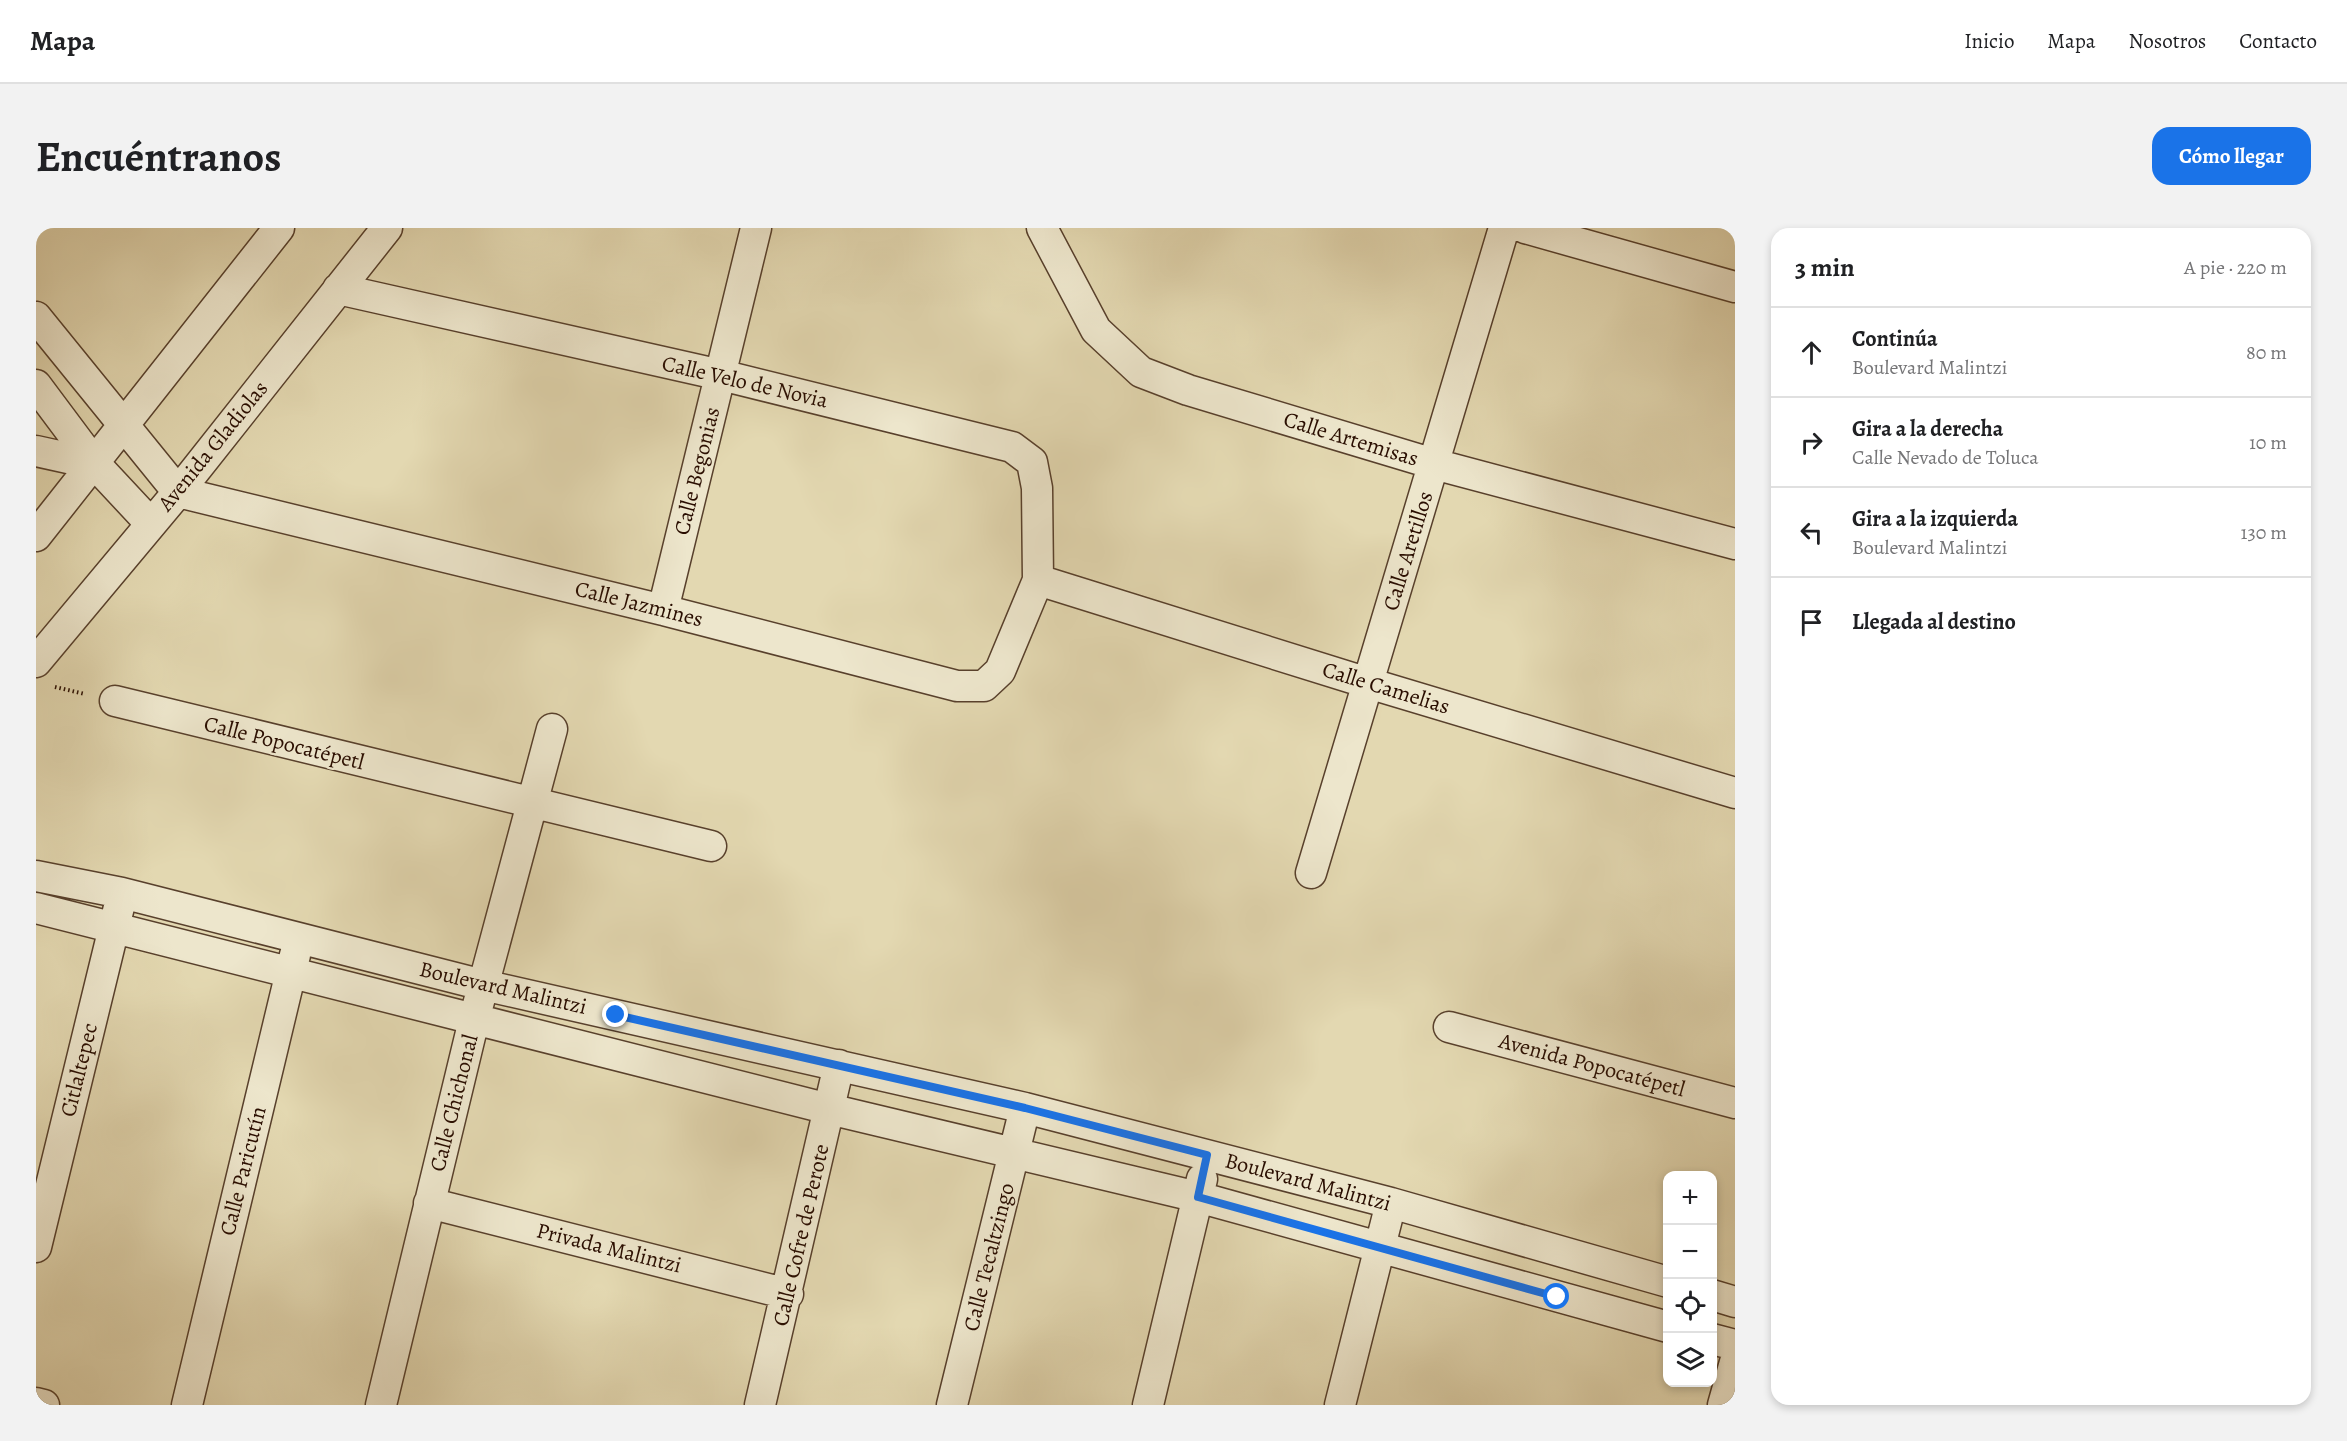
<!DOCTYPE html>
<html lang="es">
<head>
<meta charset="utf-8">
<style>
	:root { --surface:#fff; --page:#f2f2f2; --text:#202124; --muted:#757577; --line:#e0e0e0; --accent:#1a73e8 }
	body { margin:0; font-family:Alegreya,serif; background:var(--page); color:var(--text) }
	.controls { position:absolute; right:18px; bottom:18px; display:grid; overflow:hidden; border-radius:12px; box-shadow:0 3px 9px #0003 }
	.controls button { width:54px; height:54px; display:grid; place-items:center; padding:0; border:0; border-bottom:2px solid var(--line); background:var(--surface); color:var(--text); font:30px sans-serif }
	.stop { position:absolute; width:18px; height:18px; margin:-14px; border:4px solid #1a73e8; border-radius:50%; background:#fff }
	.stop.end { background:#1a73e8; border-color:#fff; box-shadow:0 2px 6px #0008 }
	.list { margin:0; padding:0; list-style:none }
	h2 { display:flex; justify-content:space-between; align-items:center; height:78px; margin:0; padding:0 24px; font-size:26px }
	h2 small { font-size:20px; font-weight:400; color:var(--muted) }
	.list li { display:grid; grid-template-columns:39px 1fr auto; gap:18px; align-items:center; box-sizing:border-box; height:90px; padding:0 24px; border-top:2px solid var(--line) }
	.list b { display:block; font-size:22px; white-space:nowrap }
	.list p { margin:0; font-size:20px; white-space:nowrap; color:var(--muted) }
	.list em { font-size:20px; font-style:normal; color:var(--muted) }
	.icon { flex:none; width:33px; height:33px; fill:none; stroke:currentColor; stroke-width:2; stroke-linecap:round; stroke-linejoin:round }
	.map { position:relative; flex:none; width:1699px; height:1177px; overflow:hidden; border-radius:18px }
	header { display:flex; align-items:center; gap:36px; box-sizing:border-box; height:84px; padding:0 30px; background:var(--surface); border-bottom:2px solid var(--line) }
	header strong { font-size:28px }
	nav { display:flex; gap:33px; margin-inline-start:auto; font-size:21px }
	.intro { display:flex; align-items:center; justify-content:space-between; box-sizing:border-box; height:144px; padding:0 36px }
	h1 { margin:0; font-size:42px }
	.button { padding:15px 27px; border-radius:18px; background:var(--accent); color:#fff; font-size:21px; font-weight:700 }
	main { display:flex; gap:36px; padding:0 36px }
	aside { flex:1; background:var(--surface); border-radius:18px; box-shadow:0 3px 9px #0003 }
	.map>svg:first-child { display:block }
</style>
</head>
<body>
<header>
<strong>Mapa</strong>
<nav><a>Inicio</a><a>Mapa</a><a>Nosotros</a><a>Contacto</a></nav>
</header>
<div class="intro"><h1>Encuéntranos</h1><a class="button">Cómo llegar</a></div>
<main>
<div class="map">
<svg width="1699" height="1177" viewBox="0 0 1699 1177">
	<rect width="100%" height="100%" fill="#e3d8b1"/>
	<filter id="stains"><feTurbulence type="fractalNoise" baseFrequency=".00333" numOctaves="4"/><feColorMatrix values="0 0 0 0 .2 0 0 0 0 .09 0 0 0 0 .02 0 0 0 .5 -.17"/></filter>
	<radialGradient id="worn" r=".72"><stop offset=".6" stop-color="#630" stop-opacity="0"/><stop offset="1" stop-color="#630" stop-opacity=".3"/></radialGradient>
	<g fill="none" stroke-linecap="round" stroke-linejoin="round">
		<g stroke="#58402c" stroke-width="33">
			<path id="minor" d="M1006,0L1060,102L1105,144L1152,162L1398,236L1699,316
				M1489,0L1699,59
				M0,89L142,264
				M0,157L59,236L115,296
				M0,223L59,236
				M142,264L627,382L921,458H948L964,443L1002,352L1001,260L996,234L976,219L685,147L302,61
				M0,308L243,0
				M1002,352L1332,455L1699,565
				M627,382L720,0
				M0,434L142,264L351,0
				M79,473L675,618
				M1275,645L1468,0
				M0,648L86,665L447,757L989,880L1355,975L1632,1054
				M0,680L793,881L1162,969L1632,1099
				M1413,799L1699,875
				M393,975L752,1066
				M0,1019L83,679
				M1676,1067L1699,1074
				M1676,1111L1699,1117
				M0,1175L8,1177
				M151,1177L259,727
				M345,1177L438,792L516,501
				M724,1177L803,837
				M916,1177L989,880
				M1112,1177L1166,951
				M1304,1177L1355,975
				M1687,1177L1699,1134"/>
		</g>
		<path stroke="#290d00" stroke-width="4" stroke-dasharray="1.5 3" stroke-linecap="butt" d="M19,459L49,466"/>
		<use href="#minor" stroke="#ede6cc" stroke-width="30"/>
	</g>
	<g fill="none" stroke-linecap="round" stroke-linejoin="round">
		<path stroke="#1a73e8" stroke-width="8" d="M580,787L989,880L1171,927L1162,969L1521,1069"/>
	</g>
	<g text-anchor="middle" dominant-baseline="central" stroke-width="4.5" stroke-linejoin="round" paint-order="stroke">
		<g font-size="22" fill="#290d00" stroke="#ede6cc">
			<text transform="translate(709 154) rotate(13)">Calle Velo de Novia</text>
			<text transform="translate(1315 211) rotate(17)">Calle Artemisas</text>
			<text transform="translate(177 218) rotate(-51)">Avenida Gladiolas</text>
			<text transform="translate(661 243) rotate(-76)">Calle Begonias</text>
			<text transform="translate(1372 323) rotate(-73)">Calle Aretillos</text>
			<text transform="translate(603 376) rotate(14)">Calle Jazmines</text>
			<text transform="translate(1350 460) rotate(17)">Calle Camelias</text>
			<text transform="translate(248 515) rotate(14)">Calle Popocatépetl</text>
			<text transform="translate(467 760) rotate(13)">Boulevard Malintzi</text>
			<text transform="translate(1556 837) rotate(15)">Avenida Popocatépetl</text>
			<text transform="translate(43 842) rotate(-76)">Citlaltepec</text>
			<text transform="translate(418 875) rotate(-76)">Calle Chichonal</text>
			<text transform="translate(207 943) rotate(-76)">Calle Paricutín</text>
			<text transform="translate(1272 954) rotate(15)">Boulevard Malintzi</text>
			<text transform="translate(765 1007) rotate(-77)">Calle Cofre de Perote</text>
			<text transform="translate(573 1020) rotate(14)">Privada Malintzi</text>
			<text transform="translate(953 1029) rotate(-76)">Calle Tecaltzingo</text>
		</g>
	</g>
	<rect width="100%" height="100%" filter="url(#stains)"/>
	<rect width="100%" height="100%" fill="url(#worn)"/>
</svg>
<div class="controls">
<button>+</button>
<button>−</button>
<button><svg class="icon" aria-label="locate" viewBox="0 0 24 24"><circle cx="12" cy="12" r="6"/><path d="M12 2v4M12 18v4M2 12h4M18 12h4"/></svg></button>
<button><svg class="icon" aria-label="layers" viewBox="0 0 24 24"><path d="M12 4l9 5-9 5-9-5zM3 14l9 5 9-5"/></svg></button>
</div>
<div class="stop" style="left:1521px;top:1069px"></div>
<div class="stop end" style="left:580px;top:787px"></div>
</div>
<aside>
<h2>3 min<small>A pie · 220 m</small></h2>
<ul class="list">
<li><svg class="icon" aria-label="ahead" viewBox="0 0 24 24"><path d="M12 20V5M6 11l6-6 6 6"/></svg><div><b>Continúa</b><p>Boulevard Malintzi</p></div><em>80 m</em></li>
<li><svg class="icon" aria-label="right" viewBox="0 0 24 24"><path d="M7 20v-9h11M14 6l5 5-5 5"/></svg><div><b>Gira a la derecha</b><p>Calle Nevado de Toluca</p></div><em>10 m</em></li>
<li><svg class="icon" aria-label="left" viewBox="0 0 24 24"><path d="M17 20v-9H6M10 6l-5 5 5 5"/></svg><div><b>Gira a la izquierda</b><p>Boulevard Malintzi</p></div><em>130 m</em></li>
<li><svg class="icon" aria-label="arrive" viewBox="0 0 24 24"><path d="M6 21V4h12l-3 4 3 4H6"/></svg><div><b>Llegada al destino</b></div></li>
</ul>
</aside>
</main>
</body>
</html>
